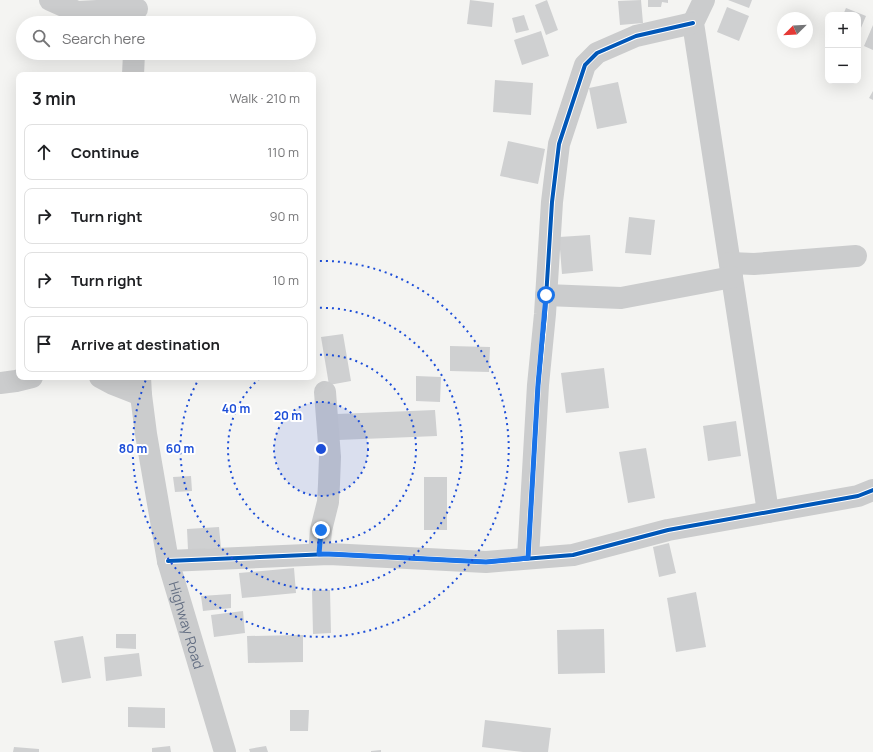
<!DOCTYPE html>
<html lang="en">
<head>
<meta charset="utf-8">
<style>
	:root { --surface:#fff; --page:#f6f6f6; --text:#202124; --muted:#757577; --line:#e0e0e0 }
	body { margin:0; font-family:Manrope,sans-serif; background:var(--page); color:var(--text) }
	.controls { position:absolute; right:12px; top:12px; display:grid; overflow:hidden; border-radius:8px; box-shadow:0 4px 16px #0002 }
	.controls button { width:36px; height:36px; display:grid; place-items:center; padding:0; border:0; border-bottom:1px solid var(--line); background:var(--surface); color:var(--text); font:20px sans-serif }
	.compass { position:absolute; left:777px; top:12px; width:36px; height:36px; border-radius:50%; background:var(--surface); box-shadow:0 4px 16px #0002; rotate:246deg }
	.stop { position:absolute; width:12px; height:12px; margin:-9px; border:3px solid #1a73e8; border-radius:50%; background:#fff }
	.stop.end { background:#1a73e8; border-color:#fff; box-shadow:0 1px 4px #0008 }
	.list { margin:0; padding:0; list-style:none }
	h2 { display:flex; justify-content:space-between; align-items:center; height:52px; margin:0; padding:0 16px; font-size:17px }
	h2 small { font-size:13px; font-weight:400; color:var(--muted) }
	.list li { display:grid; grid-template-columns:26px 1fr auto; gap:12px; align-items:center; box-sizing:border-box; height:56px; margin:0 8px 8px; padding:0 8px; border:1px solid var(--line); border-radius:8px }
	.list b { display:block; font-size:15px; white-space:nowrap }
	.list em { font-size:13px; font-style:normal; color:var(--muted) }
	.icon { flex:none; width:22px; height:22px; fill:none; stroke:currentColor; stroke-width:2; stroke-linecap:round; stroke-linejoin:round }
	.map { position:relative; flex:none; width:873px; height:752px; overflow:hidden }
	.search { position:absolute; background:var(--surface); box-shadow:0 4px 16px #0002; left:16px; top:16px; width:300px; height:44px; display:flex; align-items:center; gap:10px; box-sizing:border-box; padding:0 14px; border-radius:22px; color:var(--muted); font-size:15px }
	.panel { position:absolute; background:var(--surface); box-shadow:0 4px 16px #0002; left:16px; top:72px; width:300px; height:308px; border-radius:8px }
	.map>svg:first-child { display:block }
</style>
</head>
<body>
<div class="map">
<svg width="873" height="752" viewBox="0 0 873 752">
	<rect width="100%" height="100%" fill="#f4f4f2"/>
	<path fill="#cfd0d1" d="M470,0L494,3L492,27L467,24Z
		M547,0L558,30L546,35L535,5Z
		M641,0L643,23L620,25L618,1Z
		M648,0H668V3L662,2L661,7H648Z
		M728,0H752L749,8Z
		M727,7L749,16L739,41L717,32Z
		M846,8L866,16L858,35V15H843Z
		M524,15L529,30L516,33L512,18Z
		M873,25V50L864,46Z
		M541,31L549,56L522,65L514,40Z
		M495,80L533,83L531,115L493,112Z
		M618,82L627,123L597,129L589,88Z
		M873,91V100L869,98Z
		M508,141L545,149L538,184L500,176Z
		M629,217L655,220L651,255L625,253Z
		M590,235L593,271L562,274L559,237Z
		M343,334L351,381L329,385L321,337Z
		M450,346L490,347L489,372L450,371Z
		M604,368L609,408L566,413L561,373Z
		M416,376L441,377L440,402L416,401Z
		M435,410L437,436L338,440L337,414Z
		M736,421L741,456L708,461L703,426Z
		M646,448L655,498L628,503L619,452Z
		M191,476L192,491L175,492L173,477Z
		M424,477H447V530H424Z
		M219,527L221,548L188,550L187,529Z
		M669,543L676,573L659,577L653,547Z
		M294,568L296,593L242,598L239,573Z
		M312,590H330L331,633L313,634Z
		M696,592L706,647L676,652L667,598Z
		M231,594V608L203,611L201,596Z
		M243,611L245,633L214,637L211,615Z
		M604,629L605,673L558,674L557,630Z
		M116,634H136V649L116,648Z
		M303,635V662L248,663L247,636Z
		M83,636L91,678L62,683L54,641Z
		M139,653L142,676L106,681L104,657Z
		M128,707L165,708V728L128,727Z
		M290,710H309L308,731H290Z
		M485,720L551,728L548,752H523L482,747Z
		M170,746L171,752H152V748Z
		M266,746L268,752H250L249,749Z
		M14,747L39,749V752H13Z
		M381,750V752H371V751Z"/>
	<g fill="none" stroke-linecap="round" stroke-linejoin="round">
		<g stroke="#cbcccd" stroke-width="22">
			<path d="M50,0L77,12L137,9"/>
			<path d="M704,0L693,23L768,512"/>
			<path d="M133,75L134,53"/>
			<path d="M730,263L754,264L856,256"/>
			<path d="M546,295L621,298L732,277"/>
			<path d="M100,377L113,384L141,395"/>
			<path id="s1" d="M140,377L141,395L146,434L168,561L225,752"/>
			<path d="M0,383L16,381L32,377"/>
			<path d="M319,554L321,530L328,502L329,484L330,457L325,392"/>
			<path d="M528,558L538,385L545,314L552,202L559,144L585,65L597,53L636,36L693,23"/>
			<path d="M168,561L329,554L486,562L573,555L668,530L858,496L873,490"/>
		</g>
		<g stroke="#fff" stroke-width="6">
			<path id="cycleway" d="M528,558L538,385L545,314L552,202L559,144L585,65L597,53L636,36L693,23
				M168,561L329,554L486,562L573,555L668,530L858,496L873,490"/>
		</g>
		<use href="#cycleway" stroke="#0057b8" stroke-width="4"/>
	</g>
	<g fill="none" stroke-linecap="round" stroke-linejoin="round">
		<path stroke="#1a73e8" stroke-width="5" d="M321,530L319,554H329L486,562L528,558L538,385L546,295"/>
	</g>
	<circle cx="321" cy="449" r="47" fill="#1d4ed8" fill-opacity=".12"/>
	<g fill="none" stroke="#1d4ed8" stroke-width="2" stroke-dasharray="2 4">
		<circle cx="321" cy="449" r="47"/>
		<path d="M314 355A94 94 0 1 1 260 378"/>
		<path d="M314 308A141 141 0 1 1 200 377"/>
		<path d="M314 261A188 188 0 1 1 147 377"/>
	</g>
	<g text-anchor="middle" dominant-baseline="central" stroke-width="4" stroke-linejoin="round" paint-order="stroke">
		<g font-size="14" fill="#646f83" stroke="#fff">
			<text stroke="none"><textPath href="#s1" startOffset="253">Highway Road</textPath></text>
		</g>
	</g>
	<circle cx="321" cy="449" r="6" fill="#1d4ed8" stroke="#fff" stroke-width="2"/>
	<g font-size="12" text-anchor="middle" font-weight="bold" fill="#1d4ed8" stroke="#fff" stroke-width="4" stroke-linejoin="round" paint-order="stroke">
		<text x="236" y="413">40 m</text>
		<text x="288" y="420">20 m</text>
		<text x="133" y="453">80 m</text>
		<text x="180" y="453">60 m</text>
	</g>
</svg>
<div class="controls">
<button>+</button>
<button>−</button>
</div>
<svg class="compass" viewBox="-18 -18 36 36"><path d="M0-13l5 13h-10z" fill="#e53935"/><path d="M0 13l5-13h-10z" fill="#757577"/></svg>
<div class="stop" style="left:546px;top:295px"></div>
<div class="stop end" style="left:321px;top:530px"></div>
<div class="search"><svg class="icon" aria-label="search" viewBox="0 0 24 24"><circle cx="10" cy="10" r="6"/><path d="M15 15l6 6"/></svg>Search here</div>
<section class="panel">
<h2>3 min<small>Walk · 210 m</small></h2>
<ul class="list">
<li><svg class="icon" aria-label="ahead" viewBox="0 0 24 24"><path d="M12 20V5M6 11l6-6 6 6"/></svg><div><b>Continue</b></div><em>110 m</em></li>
<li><svg class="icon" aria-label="right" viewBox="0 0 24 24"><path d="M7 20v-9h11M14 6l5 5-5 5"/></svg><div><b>Turn right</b></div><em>90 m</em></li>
<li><svg class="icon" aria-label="right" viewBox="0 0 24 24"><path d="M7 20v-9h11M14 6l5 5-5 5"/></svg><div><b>Turn right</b></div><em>10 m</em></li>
<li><svg class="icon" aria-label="arrive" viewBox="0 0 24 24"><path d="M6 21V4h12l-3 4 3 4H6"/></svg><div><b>Arrive at destination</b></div></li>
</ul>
</section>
</div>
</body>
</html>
